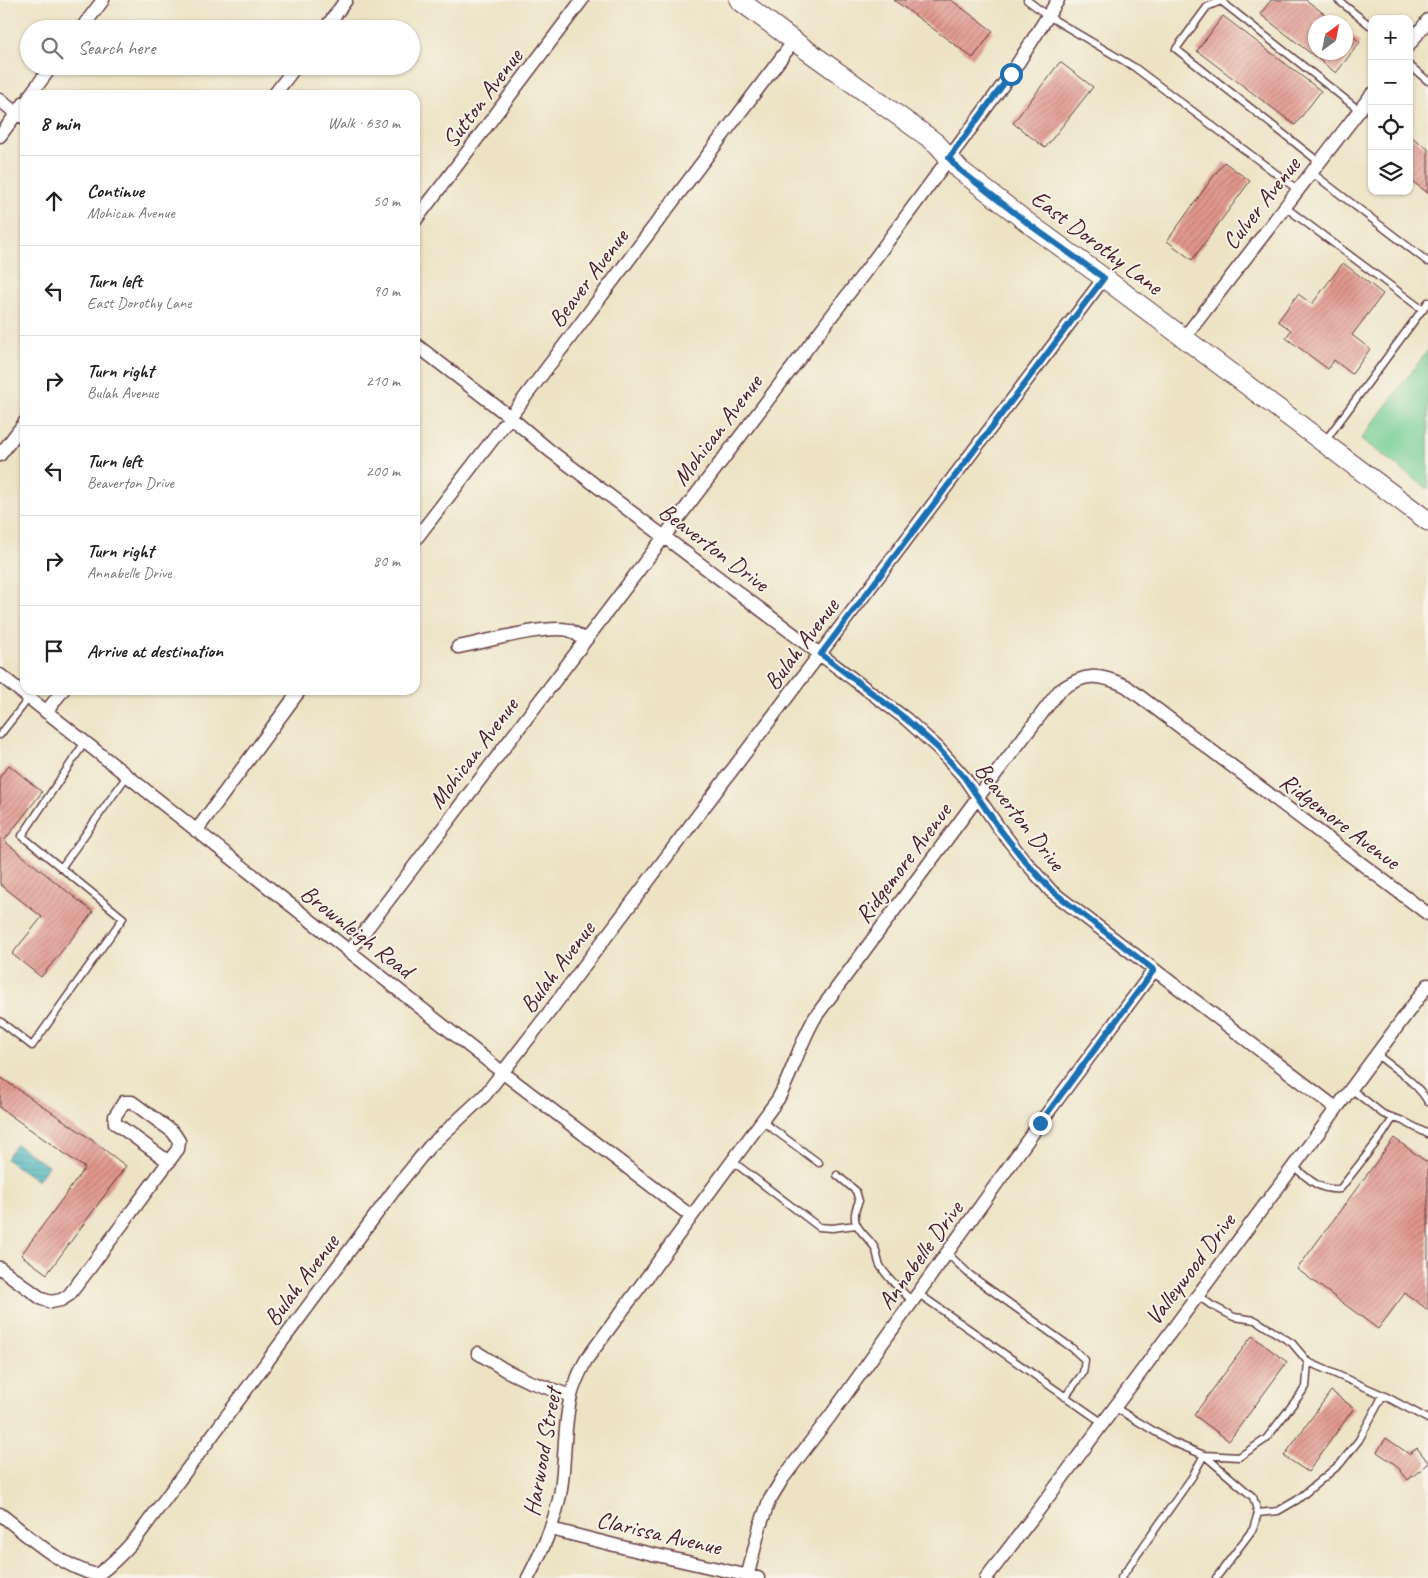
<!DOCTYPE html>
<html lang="en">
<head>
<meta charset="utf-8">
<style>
	:root { --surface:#fff; --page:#f6f6f6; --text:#222; --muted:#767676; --line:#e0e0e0 }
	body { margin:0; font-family:Caveat,sans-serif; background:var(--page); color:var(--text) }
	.controls { position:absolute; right:15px; top:15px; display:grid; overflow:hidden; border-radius:10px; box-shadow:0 1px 4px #0004 }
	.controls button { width:45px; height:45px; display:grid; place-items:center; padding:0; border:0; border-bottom:1px solid var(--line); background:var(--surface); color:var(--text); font:25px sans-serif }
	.compass { position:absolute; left:1308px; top:15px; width:45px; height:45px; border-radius:50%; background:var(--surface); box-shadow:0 1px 4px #0004; rotate:33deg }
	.stop { position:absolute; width:15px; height:15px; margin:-11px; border:4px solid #1f6fb2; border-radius:50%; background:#fff }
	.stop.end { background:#1f6fb2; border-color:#fff; box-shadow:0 1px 5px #0008 }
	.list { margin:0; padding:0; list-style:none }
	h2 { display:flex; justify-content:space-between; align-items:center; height:65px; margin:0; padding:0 20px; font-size:21px }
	h2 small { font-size:16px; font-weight:400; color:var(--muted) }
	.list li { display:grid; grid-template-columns:32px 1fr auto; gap:15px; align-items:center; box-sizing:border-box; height:90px; padding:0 20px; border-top:1px solid var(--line) }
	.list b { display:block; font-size:19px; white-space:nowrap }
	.list p { margin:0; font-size:16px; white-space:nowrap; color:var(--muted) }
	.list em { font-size:16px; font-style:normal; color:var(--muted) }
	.icon { flex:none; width:28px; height:28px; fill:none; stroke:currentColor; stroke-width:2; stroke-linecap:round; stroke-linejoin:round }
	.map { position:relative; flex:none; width:1428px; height:1578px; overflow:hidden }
	.search { position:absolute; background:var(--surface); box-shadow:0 1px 4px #0004; left:20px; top:20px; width:400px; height:55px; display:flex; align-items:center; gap:12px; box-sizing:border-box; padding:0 18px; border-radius:28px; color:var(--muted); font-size:19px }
	.panel { position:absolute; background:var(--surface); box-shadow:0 1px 4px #0004; left:20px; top:90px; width:400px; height:605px; border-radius:15px }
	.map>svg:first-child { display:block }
</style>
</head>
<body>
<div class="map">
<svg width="1428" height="1578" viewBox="0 0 1428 1578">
	<defs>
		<pattern id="water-rules" width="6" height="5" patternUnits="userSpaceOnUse" patternTransform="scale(1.25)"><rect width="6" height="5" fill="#40b0bb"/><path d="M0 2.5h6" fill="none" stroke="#388f98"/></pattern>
		<pattern id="building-hatch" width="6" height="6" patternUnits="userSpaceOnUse" patternTransform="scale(1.25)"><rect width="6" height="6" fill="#e1978c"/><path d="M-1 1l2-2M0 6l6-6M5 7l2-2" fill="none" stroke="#b87b73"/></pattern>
	</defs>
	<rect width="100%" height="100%" fill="#f7f3e8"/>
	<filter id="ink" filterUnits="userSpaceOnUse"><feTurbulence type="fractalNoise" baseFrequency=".02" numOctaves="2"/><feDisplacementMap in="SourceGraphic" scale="10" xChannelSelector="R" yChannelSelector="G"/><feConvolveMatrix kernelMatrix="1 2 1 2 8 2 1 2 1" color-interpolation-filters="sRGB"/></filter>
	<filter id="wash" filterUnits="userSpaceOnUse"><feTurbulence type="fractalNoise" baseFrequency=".0096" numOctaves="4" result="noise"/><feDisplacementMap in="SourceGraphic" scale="20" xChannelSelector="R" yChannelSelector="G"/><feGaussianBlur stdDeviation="1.12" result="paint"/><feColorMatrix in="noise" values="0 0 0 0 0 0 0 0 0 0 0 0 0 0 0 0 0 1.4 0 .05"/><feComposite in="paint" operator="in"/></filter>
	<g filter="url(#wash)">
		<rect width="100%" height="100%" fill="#ede3c4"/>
		<path fill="#74ce94" stroke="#5f7660" d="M1428,350V489L1361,439Z"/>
		<path fill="url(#water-rules)" stroke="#456873" d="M16,1144L48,1166L38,1181L6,1159Z"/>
		<g id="blocks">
			<path fill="url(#building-hatch)" d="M894,0H951L993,31L973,58Z
				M1271,0H1306L1335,22H1316V52H1346V31L1360,42L1336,73L1260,14Z
				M1223,16L1321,91L1295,125L1197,51Z
				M1060,62L1093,87L1045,148L1013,123Z
				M1409,135L1428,149V193L1409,179Z
				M1224,162L1250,181L1192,260L1167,241Z
				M1343,263L1383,294L1352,335L1370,349L1352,374L1334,360L1328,369L1286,338L1291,330L1278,321L1298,294L1312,304Z
				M9,765L42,792L4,841L93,912L41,977L12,954L42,917L0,884V776Z
				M0,1077L85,1135L126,1166L47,1274L21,1255L85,1168L0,1108Z
				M1394,1138L1428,1163V1310L1405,1293L1378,1329L1297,1269Z
				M1252,1336L1287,1362L1229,1441L1194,1415Z
				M1331,1391L1354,1408L1308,1472L1284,1456Z
				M1386,1438L1409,1454L1417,1448L1428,1462V1464L1408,1480L1396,1465L1377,1452Z"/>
		</g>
	</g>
	<g filter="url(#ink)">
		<use href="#blocks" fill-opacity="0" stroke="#623c42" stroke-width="1"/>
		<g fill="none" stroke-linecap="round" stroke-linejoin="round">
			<g stroke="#623c42" stroke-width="9">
				<path id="lane" d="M1027,0L1048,16L1134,67L1298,190
					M1223,0L1207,7L1176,49L1319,162
					M1338,0L1372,27
					M1221,1L1359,110
					M1409,65L1428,81
					M1311,172L1428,262
					M1285,207L1423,310
					M1325,441L1428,302
					M0,735L29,698
					M61,868L127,776
					M0,1021L32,1046L123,918L22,836L85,742
					M1376,1054C1393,1068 1417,1082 1428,1102
					M1351,1089L1383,1114L1403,1121L1428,1134
					M762,1121L819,1163
					M732,1161L819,1227L832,1228L856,1225
					M1293,1166C1309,1179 1319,1191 1340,1189L1383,1134L1393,1118
					M837,1175L856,1191L859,1201C847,1226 863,1230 875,1248C878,1254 877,1261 881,1267C889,1280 902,1291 913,1302
					M948,1254L970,1275L1072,1348L1085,1360L1083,1373L1065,1397
					M919,1294L1103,1423
					M1308,1362L1383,1395L1428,1419
					M1114,1407L1172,1442L1204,1455L1239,1457L1266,1439L1306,1387L1308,1362L1292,1343L1255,1320L1234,1317L1211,1305L1197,1295
					M1258,1513L1278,1511L1297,1500L1340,1464L1359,1440L1383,1395
					M1121,1578L1192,1477L1204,1455L1253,1497L1258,1513L1253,1529L1216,1578"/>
			</g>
			<g stroke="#623c42" stroke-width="15">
				<path id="street" d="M81,29L103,0
					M325,29L346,0
					M1409,45L1428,20
					M30,95L52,66
					M274,95L296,66
					M0,100L17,114L25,118
					M0,136L25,102
					M415,221L582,0
					M1184,338L1372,94
					M415,344L510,417L549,450L906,719L938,748L964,777L999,828L1024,860L1051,891L1336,1108
					M0,455L25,422
					M415,540L510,417L794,41
					M458,647C486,642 542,625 569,630C574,632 580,637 585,640
					M0,675L502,1072L691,1216
					M46,712L63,690
					M196,831L300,690
					M349,952L871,264L1011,74L1058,0
					M0,1268L42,1299L51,1302L61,1300L69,1295L89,1269L178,1149L179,1141L173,1132L132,1102H124L115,1116V1123L169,1162
					M478,1353L505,1370L528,1381L571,1396
					M0,1514C30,1537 60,1566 97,1575C113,1564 125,1551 137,1537L398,1185L429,1147L485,1095L547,1015L1104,278
					M551,1529L630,1549L758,1578
					M528,1578C542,1551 554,1525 560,1495C566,1463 563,1426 571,1396C574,1383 580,1372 586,1360L778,1099C793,1072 800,1042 816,1016L978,797L1059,691C1084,673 1098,673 1126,686L1428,914
					M747,1578L760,1526L769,1501L783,1478L831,1415L1040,1123L1154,970
					M986,1578L1040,1508L1428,985"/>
			</g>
			<g stroke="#623c42" stroke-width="21">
				<path id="primary" d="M739,0L794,41L928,137L937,144L960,170L1031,225L1104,278L1428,521"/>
			</g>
			<use href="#lane" stroke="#fff" stroke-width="6"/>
			<use href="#street" stroke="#fff" stroke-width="12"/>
			<use href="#primary" stroke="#fff" stroke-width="19"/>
		</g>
	</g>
	<g fill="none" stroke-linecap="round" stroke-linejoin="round" filter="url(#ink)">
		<path stroke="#1f6fb2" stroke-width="6" d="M1011,74L949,158L960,170L1030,225L1104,278L821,654L906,719L938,748L964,777L999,828L1024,860L1051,890L1154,970L1040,1123"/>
	</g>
	<g text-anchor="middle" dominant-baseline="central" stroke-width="4" stroke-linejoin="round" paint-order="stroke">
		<g font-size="24" fill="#4a1f2b" stroke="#f7f3e8">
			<text transform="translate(482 98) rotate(-53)">Sutton Avenue</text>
			<text transform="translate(1261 203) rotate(-52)">Culver Avenue</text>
			<text transform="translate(1097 242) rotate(37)">East Dorothy Lane</text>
			<text transform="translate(588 278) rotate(-53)">Beaver Avenue</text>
			<text transform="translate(717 430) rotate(-53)">Mohican Avenue</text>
			<text transform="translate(714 547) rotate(37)">Beaverton Drive</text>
			<text transform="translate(801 644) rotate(-53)">Bulah Avenue</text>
			<text transform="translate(473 753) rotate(-53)">Mohican Avenue</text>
			<text transform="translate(1020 816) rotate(52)">Beaverton Drive</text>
			<text transform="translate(1340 821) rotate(37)">Ridgemore Avenue</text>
			<text transform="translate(903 863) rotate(-53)">Ridgemore Avenue</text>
			<text transform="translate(357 931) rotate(38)">Brownleigh Road</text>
			<text transform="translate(557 967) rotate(-53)">Bulah Avenue</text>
			<text transform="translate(920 1255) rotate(-54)">Annabelle Drive</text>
			<text transform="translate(1190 1269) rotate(-53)">Valleywood Drive</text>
			<text transform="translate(301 1280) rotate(-53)">Bulah Avenue</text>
			<text transform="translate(542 1452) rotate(-80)">Harwood Street</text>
			<text transform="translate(659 1533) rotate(13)">Clarissa Avenue</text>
		</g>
	</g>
</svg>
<div class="controls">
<button>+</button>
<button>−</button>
<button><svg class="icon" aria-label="locate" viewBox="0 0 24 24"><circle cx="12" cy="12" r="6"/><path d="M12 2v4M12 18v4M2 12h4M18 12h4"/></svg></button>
<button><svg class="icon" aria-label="layers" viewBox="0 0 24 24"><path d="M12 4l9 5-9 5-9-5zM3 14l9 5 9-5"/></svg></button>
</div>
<svg class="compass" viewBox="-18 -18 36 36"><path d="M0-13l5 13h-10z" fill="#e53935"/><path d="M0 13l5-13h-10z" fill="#767676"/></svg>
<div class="stop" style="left:1011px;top:74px"></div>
<div class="stop end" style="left:1040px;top:1123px"></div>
<div class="search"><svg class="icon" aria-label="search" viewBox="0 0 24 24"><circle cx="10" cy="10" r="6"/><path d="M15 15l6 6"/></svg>Search here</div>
<section class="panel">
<h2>8 min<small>Walk · 630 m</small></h2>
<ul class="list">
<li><svg class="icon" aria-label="ahead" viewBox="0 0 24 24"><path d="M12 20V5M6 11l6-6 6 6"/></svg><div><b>Continue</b><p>Mohican Avenue</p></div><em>50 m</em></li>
<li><svg class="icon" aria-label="left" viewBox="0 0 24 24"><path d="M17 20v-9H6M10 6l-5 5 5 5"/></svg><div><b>Turn left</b><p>East Dorothy Lane</p></div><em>90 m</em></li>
<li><svg class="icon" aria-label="right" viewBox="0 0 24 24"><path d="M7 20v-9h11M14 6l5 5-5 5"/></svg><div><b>Turn right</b><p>Bulah Avenue</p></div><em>210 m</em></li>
<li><svg class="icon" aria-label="left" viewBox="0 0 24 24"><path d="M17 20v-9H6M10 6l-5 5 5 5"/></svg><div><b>Turn left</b><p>Beaverton Drive</p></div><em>200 m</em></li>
<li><svg class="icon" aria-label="right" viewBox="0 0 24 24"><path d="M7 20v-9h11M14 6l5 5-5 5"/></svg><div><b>Turn right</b><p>Annabelle Drive</p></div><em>80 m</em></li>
<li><svg class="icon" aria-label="arrive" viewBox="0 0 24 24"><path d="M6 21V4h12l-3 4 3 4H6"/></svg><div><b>Arrive at destination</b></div></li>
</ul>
</section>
</div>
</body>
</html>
